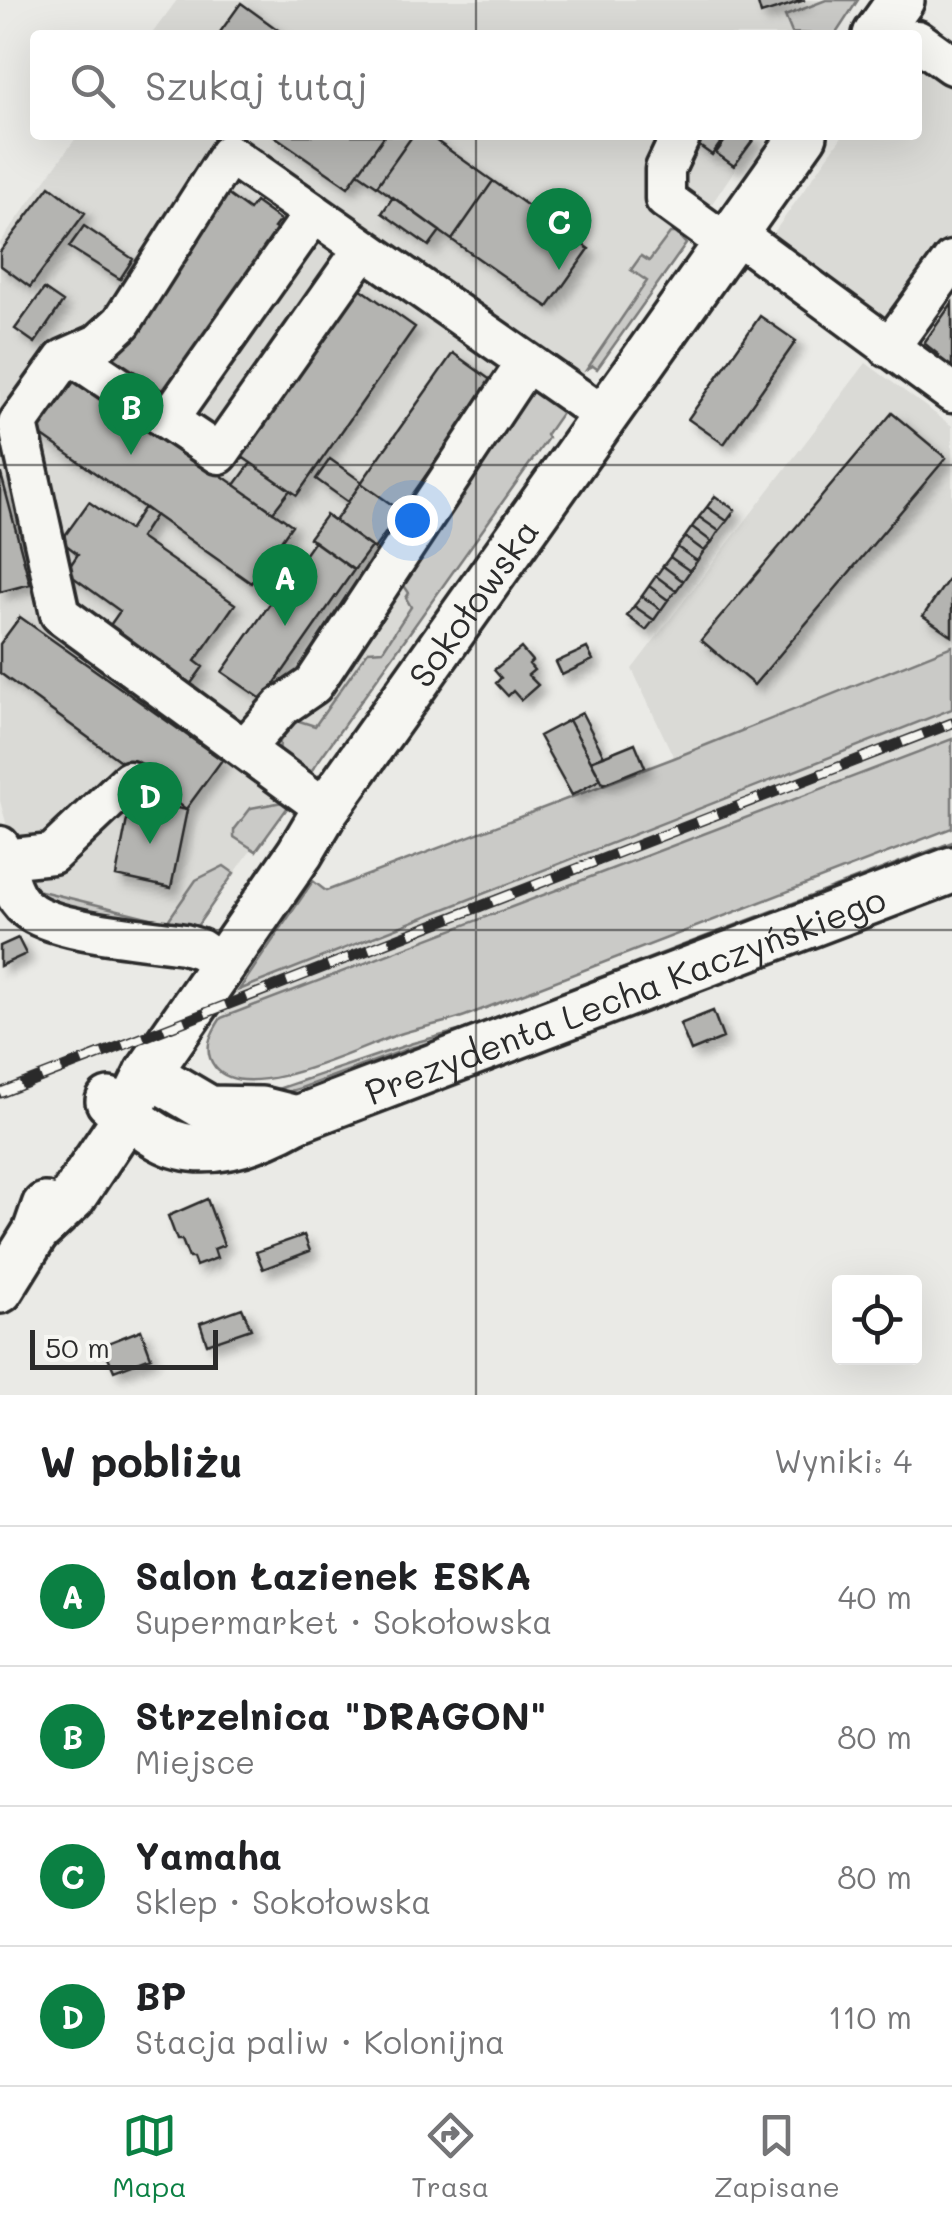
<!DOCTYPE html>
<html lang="pl">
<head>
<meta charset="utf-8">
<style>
	:root { --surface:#fff; --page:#f2f2f2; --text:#202124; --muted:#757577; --line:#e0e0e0; --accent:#0b8043 }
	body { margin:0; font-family:Mali,sans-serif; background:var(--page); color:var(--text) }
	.controls { position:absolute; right:30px; bottom:30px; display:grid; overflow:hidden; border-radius:10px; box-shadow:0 10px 40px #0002 }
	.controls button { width:90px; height:90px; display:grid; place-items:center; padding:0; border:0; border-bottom:2px solid var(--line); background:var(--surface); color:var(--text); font:50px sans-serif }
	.scale { position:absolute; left:30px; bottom:25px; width:188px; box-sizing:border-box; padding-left:10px; border:5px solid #2b2b2b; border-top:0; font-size:28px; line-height:35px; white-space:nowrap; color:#2b2b2b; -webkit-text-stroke:8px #f6f6f2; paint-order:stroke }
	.you { position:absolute; left:412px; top:520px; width:35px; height:35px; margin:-25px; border:8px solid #fff; border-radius:50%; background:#1a73e8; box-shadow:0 0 0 15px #1a73e833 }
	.badge { display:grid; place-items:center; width:65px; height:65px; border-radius:50%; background:var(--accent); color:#fff; font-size:32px; font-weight:700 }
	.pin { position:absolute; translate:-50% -82px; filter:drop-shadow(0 2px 5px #0008) }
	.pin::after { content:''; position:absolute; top:52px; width:35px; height:30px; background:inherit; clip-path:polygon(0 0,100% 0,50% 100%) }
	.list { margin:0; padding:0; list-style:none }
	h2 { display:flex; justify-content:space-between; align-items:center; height:130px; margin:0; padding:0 40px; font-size:42px }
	h2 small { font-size:32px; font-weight:400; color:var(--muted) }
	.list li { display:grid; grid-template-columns:65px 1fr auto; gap:30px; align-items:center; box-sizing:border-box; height:140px; padding:0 40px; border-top:2px solid var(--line) }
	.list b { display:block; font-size:38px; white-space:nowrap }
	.list p { margin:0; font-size:32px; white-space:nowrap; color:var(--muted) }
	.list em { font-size:32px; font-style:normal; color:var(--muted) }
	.icon { flex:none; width:55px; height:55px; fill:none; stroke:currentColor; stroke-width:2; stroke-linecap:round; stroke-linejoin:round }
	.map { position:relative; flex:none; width:952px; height:1395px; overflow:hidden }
	.search { position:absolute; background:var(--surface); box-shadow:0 10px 40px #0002; left:30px; right:30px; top:30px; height:110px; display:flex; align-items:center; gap:25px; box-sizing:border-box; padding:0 35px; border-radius:10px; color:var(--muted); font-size:38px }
	.sheet { height:690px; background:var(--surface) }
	nav { display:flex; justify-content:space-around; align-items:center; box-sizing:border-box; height:140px; border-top:2px solid var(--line); background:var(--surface); font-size:28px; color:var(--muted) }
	nav a { display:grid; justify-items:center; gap:5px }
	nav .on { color:var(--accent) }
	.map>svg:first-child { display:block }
</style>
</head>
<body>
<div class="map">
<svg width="952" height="1395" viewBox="0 0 952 1395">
	<defs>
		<filter id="shadow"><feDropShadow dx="7" dy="7" stdDeviation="5" flood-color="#0004"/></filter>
	</defs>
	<rect width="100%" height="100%" fill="#eaeae6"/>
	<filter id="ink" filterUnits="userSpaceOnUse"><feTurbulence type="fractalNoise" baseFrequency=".01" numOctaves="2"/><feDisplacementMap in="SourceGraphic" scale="20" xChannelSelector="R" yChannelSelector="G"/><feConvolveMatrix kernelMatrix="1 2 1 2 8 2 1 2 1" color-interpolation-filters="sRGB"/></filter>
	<g filter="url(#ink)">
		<path fill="#dadad6" d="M177,0H847L827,35H151Z
			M917,54L952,79V383L765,245L843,135H917Z
			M78,135H758L662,278L576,383L580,387L195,929L29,887L22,881L0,801V243Z
			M866,363L952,426V646L674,758L632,669Z
			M952,709V739L221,1018L239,990Z"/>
		<path fill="#cacac7" stroke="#7a7a79" stroke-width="2.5" d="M826,0H858L835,35L792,33L785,16Z
			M670,233H676L686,244L597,369L593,366L587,369L647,281L631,270L641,256L649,261Z
			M533,391H543L567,405L546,435L548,438L307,777L279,756L280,741L296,720L315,726L368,651L383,650L411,607L406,598L409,593L397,575L518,400Z
			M952,646V709L239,990L313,881L326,891L674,758Z
			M952,739V828L465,1016C443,1024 419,1027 397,1035C359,1048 245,1106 215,1067C202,1050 211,1033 221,1018Z
			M293,800L256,851L234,837V830L251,808Z
			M952,842V854L502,1025L410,1048L301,1088L280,1094L269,1092L413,1043L462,1030Z
			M224,866L234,873L193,932L60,908L29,888L167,922L196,880Z"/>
		<path fill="#b4b4b1" stroke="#2b2b2b" stroke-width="2.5" filter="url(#shadow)" d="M757,0H805L761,14Z
			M241,3L285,35H218Z
			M273,135H385L348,187Z
			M385,135H413L377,186L358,173Z
			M413,135H428L493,181L452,240L377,186Z
			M684,135H726L712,155Z
			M729,135H757L734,166L716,153Z
			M493,181L589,249L548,307L452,240Z
			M50,186L85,213L30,287L0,265V252Z
			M227,194L249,210L255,202L280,220L274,228L284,234L166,403L109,362Z
			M393,197L440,231L429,246L382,213Z
			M84,226L133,259L120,279L69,247Z
			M357,286L415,327L297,495L238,454Z
			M44,289L63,302L35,343L15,329Z
			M952,303V377L934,364L939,355L924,343Z
			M760,316L796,341L724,444L688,419Z
			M453,353L492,381L401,511L361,483Z
			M68,368L292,525L251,583L27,425Z
			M892,413L946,458L754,685L701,640Z
			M330,459L362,482L348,502L316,479Z
			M251,463L290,490L273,512L235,485Z
			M1,474L30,584L0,592V474Z
			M361,483L401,511L374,549L335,521Z
			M715,496L735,510L727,521L707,507Z
			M89,502L129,530L144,507L155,515L140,538L235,604L195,661L203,667L182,696L101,638L120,611L66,572L78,554L61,541Z
			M707,507L727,521L719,531L699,517Z
			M326,515L371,547L354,570L309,538Z
			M699,517L719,531L712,542L692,527Z
			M692,527L712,542L704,551L685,537Z
			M685,537L704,551L697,561L677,547Z
			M314,541L354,570L263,700L222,672Z
			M677,547L697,561L690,571L670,557Z
			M271,555L293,570L287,579L264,564Z
			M670,557L690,571L683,581L663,566Z
			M663,566L683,581L676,591L656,576Z
			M952,574V636L923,616Z
			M656,576L676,591L668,600L649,586Z
			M649,586L668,600L661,610L642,596Z
			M642,596L661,610L654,620L634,606Z
			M634,606L654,620L646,630L627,616Z
			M20,617L222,760L186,809L0,673V644Z
			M521,648L532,661L529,664L534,670L528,675L538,685L521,700L513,691L508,696L496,683L501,678L494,670Z
			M587,648L593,660L562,675L556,662Z
			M582,713L604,756L591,761L569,720Z
			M569,720L601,779L572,795L539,736Z
			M635,743L645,767L603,784L591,761Z
			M131,799L187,810L171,888L116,876Z
			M18,938L26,954L0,966V946Z
			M713,1011L723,1038L691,1051L680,1024Z
			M207,1199L224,1245L214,1249L217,1258L196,1266L193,1258H189L182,1240H177L168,1216Z
			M304,1235L310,1251L263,1269L256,1252Z
			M242,1308L251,1329L207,1344L200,1323Z
			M141,1330L151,1357L114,1371L103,1345Z"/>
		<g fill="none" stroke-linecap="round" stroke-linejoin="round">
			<g stroke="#2b2b2b" stroke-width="45">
				<path id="minor" d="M917,40L952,65
					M681,135L665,169V199L727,244
					M735,233L952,393
					M889,348L952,261
					M73,356L219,454L364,248
					M168,420L314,213
					M244,749L281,707L313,685L526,363
					M326,809L60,614L18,423L64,359L98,344L122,322L229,154L604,416
					M0,846C6,867 9,895 27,909C54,932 146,938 184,944L200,949L222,964
					M4,859L52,854L129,781"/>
			</g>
			<g stroke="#2b2b2b" stroke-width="52">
				<g id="major">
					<path d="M876,35L901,0"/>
					<path d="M148,1073L209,1109L261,1110L297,1119"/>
					<path id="s1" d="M109,1101C126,1113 143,1128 161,1138C204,1162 258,1141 297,1119L952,870"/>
					<path id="s2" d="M36,1232L72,1198L128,1114L148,1073L300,853L326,809L804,135"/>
					<path d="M0,1290L36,1232L45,1206"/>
				</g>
			</g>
			<use href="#minor" stroke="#f6f6f2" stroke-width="38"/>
			<use href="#major" stroke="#f6f6f2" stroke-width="45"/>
			<g stroke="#2b2b2b" stroke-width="11">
				<path id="rail" d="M0,1093L952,723"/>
			</g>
			<use href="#rail" stroke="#f6f6f2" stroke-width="8" stroke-dasharray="22" stroke-linecap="butt"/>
		</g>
	</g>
	<path fill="none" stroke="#2b2b2b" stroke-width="2.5" stroke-opacity="0.55" d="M476,0V35M476,135V1395M0,465H952M0,930H952"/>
	<g text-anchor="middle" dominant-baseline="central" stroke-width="8" stroke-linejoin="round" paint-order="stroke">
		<g font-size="35" fill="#2b2b2b" stroke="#f6f6f2">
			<text stroke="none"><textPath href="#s2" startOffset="768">Sokołowska</textPath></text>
			<text stroke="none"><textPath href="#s1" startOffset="558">Prezydenta Lecha Kaczyńskiego</textPath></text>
		</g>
	</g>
</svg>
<div class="controls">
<button><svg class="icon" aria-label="locate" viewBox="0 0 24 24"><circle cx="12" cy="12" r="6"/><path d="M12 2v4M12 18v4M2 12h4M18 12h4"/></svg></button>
</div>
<div class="scale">50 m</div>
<div class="you"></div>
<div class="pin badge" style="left:285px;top:626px">A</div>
<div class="pin badge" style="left:131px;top:455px">B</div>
<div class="pin badge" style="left:559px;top:270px">C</div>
<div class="pin badge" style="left:150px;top:844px">D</div>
<div class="search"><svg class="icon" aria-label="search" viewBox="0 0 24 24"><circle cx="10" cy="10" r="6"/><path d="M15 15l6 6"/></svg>Szukaj tutaj</div>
</div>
<section class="sheet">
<h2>W pobliżu<small>Wyniki: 4</small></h2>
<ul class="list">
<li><span class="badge">A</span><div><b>Salon Łazienek ESKA</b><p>Supermarket · Sokołowska</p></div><em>40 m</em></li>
<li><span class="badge">B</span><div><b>Strzelnica &quot;DRAGON&quot;</b><p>Miejsce</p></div><em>80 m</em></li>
<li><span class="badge">C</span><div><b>Yamaha</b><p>Sklep · Sokołowska</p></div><em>80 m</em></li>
<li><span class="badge">D</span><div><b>BP</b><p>Stacja paliw · Kolonijna</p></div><em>110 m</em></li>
</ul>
</section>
<nav>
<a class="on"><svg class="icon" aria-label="map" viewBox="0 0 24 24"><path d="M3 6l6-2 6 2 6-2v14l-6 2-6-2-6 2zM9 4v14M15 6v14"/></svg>Mapa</a>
<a><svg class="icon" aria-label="directions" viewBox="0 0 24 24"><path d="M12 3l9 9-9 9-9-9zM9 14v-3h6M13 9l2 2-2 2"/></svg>Trasa</a>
<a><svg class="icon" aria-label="saved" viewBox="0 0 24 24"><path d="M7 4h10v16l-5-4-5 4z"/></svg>Zapisane</a>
</nav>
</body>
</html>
